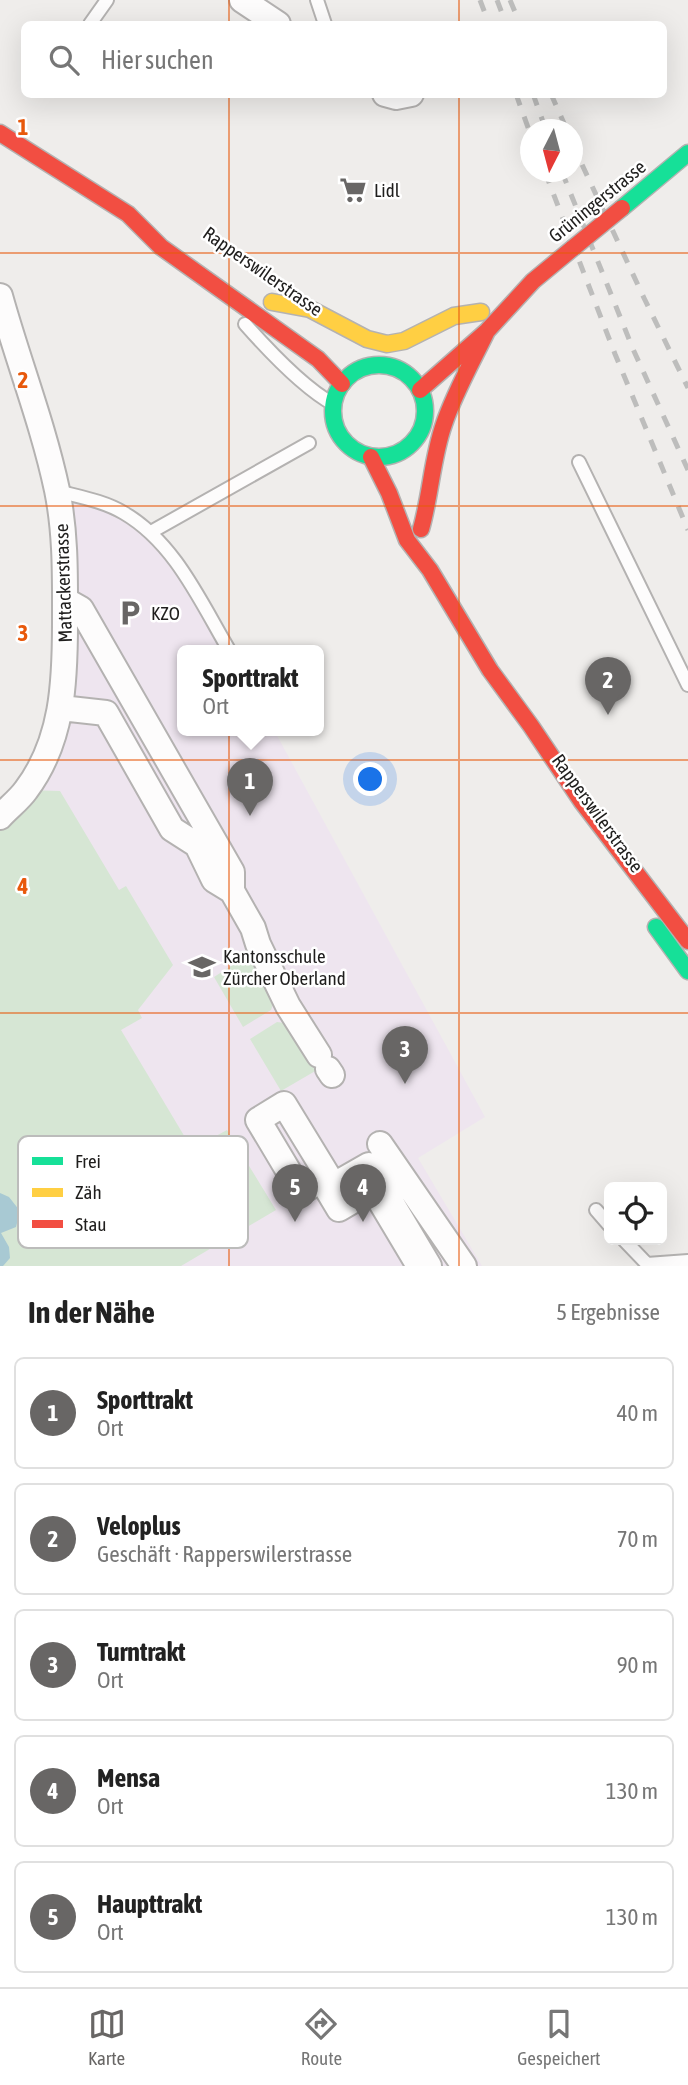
<!DOCTYPE html>
<html lang="de">
<head>
<meta charset="utf-8">
<style>
	:root { --surface:#fff; --page:#f2f2f2; --text:#222; --muted:#767676; --line:#e0e0e0; --accent:#686665 }
	body { margin:0; font-family:"Asap Condensed",sans-serif; background:var(--page); color:var(--text) }
	.controls { position:absolute; right:21px; bottom:21px; display:grid; overflow:hidden; border-radius:10px; box-shadow:0 7px 28px #0002 }
	.controls button { width:63px; height:63px; display:grid; place-items:center; padding:0; border:0; border-bottom:2px solid var(--line); background:var(--surface); color:var(--text); font:35px sans-serif }
	.compass { position:absolute; left:520px; top:119px; width:63px; height:63px; border-radius:50%; background:var(--surface); box-shadow:0 7px 28px #0002; rotate:186deg }
	.you { position:absolute; left:371px; top:780px; width:24px; height:24px; margin:-18px; border:5px solid #fff; border-radius:50%; background:#1a73e8; box-shadow:0 0 0 10px #1a73e833 }
	.badge { display:grid; place-items:center; width:46px; height:46px; border-radius:50%; background:var(--accent); color:#fff; font-size:23px; font-weight:700 }
	.pin { position:absolute; translate:-50% -58px; filter:drop-shadow(0 2px 4px #0008) }
	.pin::after { content:''; position:absolute; top:37px; width:24px; height:21px; background:inherit; clip-path:polygon(0 0,100% 0,50% 100%) }
	.popup { position:absolute; left:177px; top:645px; width:147px; height:91px; box-sizing:border-box; display:grid; place-content:center; border-radius:10px; background:var(--surface); filter:drop-shadow(0 2px 5px #0005); font-size:23px; white-space:nowrap; color:var(--muted) }
	.popup b { font-size:26px; color:var(--text) }
	.popup::after { content:''; position:absolute; left:50%; top:100%; margin-left:-14px; border:14px solid transparent; border-top-color:var(--surface) }
	.list { margin:0; padding:0; list-style:none }
	h2 { display:flex; justify-content:space-between; align-items:center; height:91px; margin:0; padding:0 28px; font-size:30px }
	h2 small { font-size:23px; font-weight:400; color:var(--muted) }
	.list li { display:grid; grid-template-columns:46px 1fr auto; gap:21px; align-items:center; box-sizing:border-box; height:112px; margin:0 14px 14px; padding:0 14px; border:2px solid var(--line); border-radius:10px }
	.list b { display:block; font-size:26px; white-space:nowrap }
	.list p { margin:0; font-size:23px; white-space:nowrap; color:var(--muted) }
	.list em { font-size:23px; font-style:normal; color:var(--muted) }
	.icon { flex:none; width:38px; height:38px; fill:none; stroke:currentColor; stroke-width:2; stroke-linecap:round; stroke-linejoin:round }
	.map { position:relative; flex:none; width:688px; height:1266px; overflow:hidden }
	.search { position:absolute; background:var(--surface); box-shadow:0 7px 28px #0002; left:21px; right:21px; top:21px; height:77px; display:flex; align-items:center; gap:18px; box-sizing:border-box; padding:0 24px; border-radius:10px; color:var(--muted); font-size:26px }
	.sheet { height:721px; background:var(--surface) }
	nav { display:flex; justify-content:space-around; align-items:center; box-sizing:border-box; height:98px; border-top:2px solid var(--line); background:var(--surface); font-size:19px; color:var(--muted) }
	nav a { display:grid; justify-items:center; gap:4px }
	nav .on { color:var(--accent) }
	.map>svg:first-child { display:block }
</style>
</head>
<body>
<div class="map">
<svg width="688" height="1266" viewBox="0 0 688 1266">
	<rect width="100%" height="100%" fill="#efedeb"/>
	<path fill="#eee5ef" d="M57,491L97,500L151,532L229,650H182V730H274L485,1117L418,1158L482,1266H0L26,790L50,749Z"/>
	<path fill="#d6e6d4" d="M26,790L60,791L119,890L126,886L173,965L138,1010L142,1018L121,1030L192,1149L227,1130L276,1210L181,1266H0V817Z
		M242,959L256,964L276,996L271,1010L243,1027L214,977Z
		M277,1022L292,1024L317,1070L281,1091L250,1039Z"/>
	<path fill="#a8c9d3" d="M0,1193L9,1197L20,1211L16,1227L1,1233L9,1247L10,1258L3,1266H0Z"/>
	<g fill="none" stroke-linecap="round" stroke-linejoin="round">
		<g stroke="#b4b2b1" stroke-width="16">
			<path id="lane" d="M317,0L325,24
				M90,24L107,0
				M245,324C268,350 304,388 333,404
				M579,462L688,685
				M57,491C80,497 104,501 124,513C175,543 200,601 229,650
				M151,532L309,443
				M596,1210L609,1225
				M624,1240L647,1264L688,1261"/>
		</g>
		<g stroke="#b4b2b1" stroke-width="28">
			<path id="street" d="M242,0L278,24
				M385,94L396,97L411,94
				M0,296C18,361 43,424 57,490C66,534 65,578 65,623C65,682 63,741 26,790C19,800 8,808 0,817
				M65,600L81,609L232,872V891L253,928L258,944L288,1006L319,1055
				M61,708L106,713L172,829L197,845L214,880L232,891
				M328,1069L332,1075
				M284,1104L328,1176L301,1192L258,1120Z
				M380,1144L464,1266
				M419,1266L373,1189L339,1209L327,1189L369,1165L429,1266"/>
		</g>
		<g stroke="#b4b2b1" stroke-width="19">
			<path id="fast" d="M622,208L688,153
				M333 411a46 46 0 1 1 92 0a46 46 0 1 1-92 0Z
				M656,927L688,971"/>
		</g>
		<g stroke="#b4b2b1" stroke-width="19">
			<path id="slow" d="M272,302L310,309L367,339L387,344L404,341L454,316L481,312"/>
		</g>
		<g stroke="#b4b2b1" stroke-width="19">
			<path id="jam" d="M0,133L128,214L161,247L318,359L342,384
				M420,390L487,331L533,281L573,248
				M371,457L389,493L407,540L430,570L490,670L531,726L582,802L688,941
				M421,529C431,494 432,458 444,424C454,394 473,360 487,331"/>
		</g>
		<use href="#lane" stroke="#fdfcfc" stroke-width="12"/>
		<use href="#street" stroke="#fdfcfc" stroke-width="24"/>
		<use href="#fast" stroke="#16e098" stroke-width="16"/>
		<use href="#slow" stroke="#ffcf43" stroke-width="16"/>
		<use href="#jam" stroke="#f24e42" stroke-width="16"/>
		<path stroke="#bdbdbc" stroke-width="5" stroke-dasharray="12 12" stroke-linecap="butt" d="M480,0L489,24
			M497,0L506,24
			M510,0L520,24
			M516,94L530,133
			M533,94L546,130
			M551,94L567,130
			M572,143L644,298L688,388
			M545,172L615,354L688,530
			M562,172L633,349L688,470"/>
		<g stroke="#b4b2b1" stroke-width="19" stroke-linecap="butt">
			<path id="jam-bridge" d="M573,248L622,208"/>
		</g>
		<use href="#jam-bridge" stroke="#f24e42" stroke-width="16"/>
	</g>
	<path fill="none" stroke="#e8590c" stroke-width="2" stroke-opacity="0.55" d="M229,0V24M459,0V24M229,94V1266M459,94V1266M0,253H688M0,506H688M0,760H688M0,1013H688"/>
	<defs>
		<g id="supermarket-bare" transform="scale(2.1)"><path d="M-6-5.5h2.5l.6 2H6L4.5 2H-2.5L-4.4-4H-6ZM-1.5 3.2a1.3 1.3 0 1 0 .1 0ZM3 3.2a1.3 1.3 0 1 0 .1 0Z" fill="#686665" stroke="#fff" stroke-width="2.5" paint-order="stroke"/></g>
		<g id="parking-bare" transform="scale(2.1)"><path d="M-3.5-5.5H1a3.5 3.5 0 0 1 0 7H-1V5.5H-3.5ZM-1-3.4V-.6H.8a1.4 1.4 0 0 0 0-2.8Z" fill="#686665" stroke="#fff" stroke-width="2.5" paint-order="stroke"/></g>
		<g id="school-bare" transform="scale(2.1)"><path d="M0-5L7-2L0 1L-7-2ZM-4 1L0 2.5L4 1V4Q0 6-4 4Z" fill="#686665" stroke="#fff" stroke-width="2.5" paint-order="stroke"/></g>
	</defs>
	<g fill-rule="evenodd">
		<use href="#supermarket-bare" x="353" y="190"/>
		<use href="#parking-bare" x="130" y="613"/>
		<use href="#school-bare" x="202" y="967"/>
	</g>
	<g text-anchor="middle" dominant-baseline="central" stroke-width="5" stroke-linejoin="round" paint-order="stroke">
		<g font-size="19" fill="#1f1e1d" stroke="#fff" text-anchor="start">
			<text x="374" y="190">Lidl</text>
			<text x="151" y="613">KZO</text>
			<text x="223" y="956">Kantonsschule<tspan x="223" dy="22">Zürcher Oberland</tspan></text>
		</g>
		<g font-size="19" fill="#1f1e1d" stroke="#fff">
			<text transform="translate(597 201) rotate(-39)">Grüningerstrasse</text>
			<text transform="translate(263 271) rotate(35)">Rapperswilerstrasse</text>
			<text transform="translate(63 583) rotate(-92)">Mattackerstrasse</text>
			<text transform="translate(598 813) rotate(54)">Rapperswilerstrasse</text>
		</g>
	</g>
	<rect x="18" y="1136" width="230" height="112" rx="10" fill="#fff" stroke="#bcbcbb" stroke-width="2"/>
	<rect x="32" y="1157" width="31" height="8" fill="#16e098"/>
	<rect x="32" y="1188" width="31" height="9" fill="#ffcf43"/>
	<rect x="32" y="1220" width="31" height="8" fill="#f24e42"/>
	<g font-size="19" fill="#1f1e1d">
		<text x="75" y="1168">Frei</text>
		<text x="75" y="1199">Zäh</text>
		<text x="75" y="1231">Stau</text>
	</g>
	<g font-size="23" text-anchor="middle" font-weight="bold" fill="#e8590c" stroke="#fff" stroke-width="5" stroke-linejoin="round" paint-order="stroke">
		<text x="23" y="135">1</text>
		<text x="23" y="388">2</text>
		<text x="23" y="641">3</text>
		<text x="23" y="894">4</text>
	</g>
</svg>
<div class="controls">
<button><svg class="icon" aria-label="locate" viewBox="0 0 24 24"><circle cx="12" cy="12" r="6"/><path d="M12 2v4M12 18v4M2 12h4M18 12h4"/></svg></button>
</div>
<svg class="compass" viewBox="-18 -18 36 36"><path d="M0-13l5 13h-10z" fill="#e53935"/><path d="M0 13l5-13h-10z" fill="#767676"/></svg>
<div class="you"></div>
<div class="pin badge" style="left:250px;top:816px">1</div>
<div class="popup"><b>Sporttrakt</b>Ort</div>
<div class="pin badge" style="left:608px;top:715px">2</div>
<div class="pin badge" style="left:405px;top:1084px">3</div>
<div class="pin badge" style="left:363px;top:1222px">4</div>
<div class="pin badge" style="left:295px;top:1222px">5</div>
<div class="search"><svg class="icon" aria-label="search" viewBox="0 0 24 24"><circle cx="10" cy="10" r="6"/><path d="M15 15l6 6"/></svg>Hier suchen</div>
</div>
<section class="sheet">
<h2>In der Nähe<small>5 Ergebnisse</small></h2>
<ul class="list">
<li><span class="badge">1</span><div><b>Sporttrakt</b><p>Ort</p></div><em>40 m</em></li>
<li><span class="badge">2</span><div><b>Veloplus</b><p>Geschäft · Rapperswilerstrasse</p></div><em>70 m</em></li>
<li><span class="badge">3</span><div><b>Turntrakt</b><p>Ort</p></div><em>90 m</em></li>
<li><span class="badge">4</span><div><b>Mensa</b><p>Ort</p></div><em>130 m</em></li>
<li><span class="badge">5</span><div><b>Haupttrakt</b><p>Ort</p></div><em>130 m</em></li>
</ul>
</section>
<nav>
<a class="on"><svg class="icon" aria-label="map" viewBox="0 0 24 24"><path d="M3 6l6-2 6 2 6-2v14l-6 2-6-2-6 2zM9 4v14M15 6v14"/></svg>Karte</a>
<a><svg class="icon" aria-label="directions" viewBox="0 0 24 24"><path d="M12 3l9 9-9 9-9-9zM9 14v-3h6M13 9l2 2-2 2"/></svg>Route</a>
<a><svg class="icon" aria-label="saved" viewBox="0 0 24 24"><path d="M7 4h10v16l-5-4-5 4z"/></svg>Gespeichert</a>
</nav>
</body>
</html>
